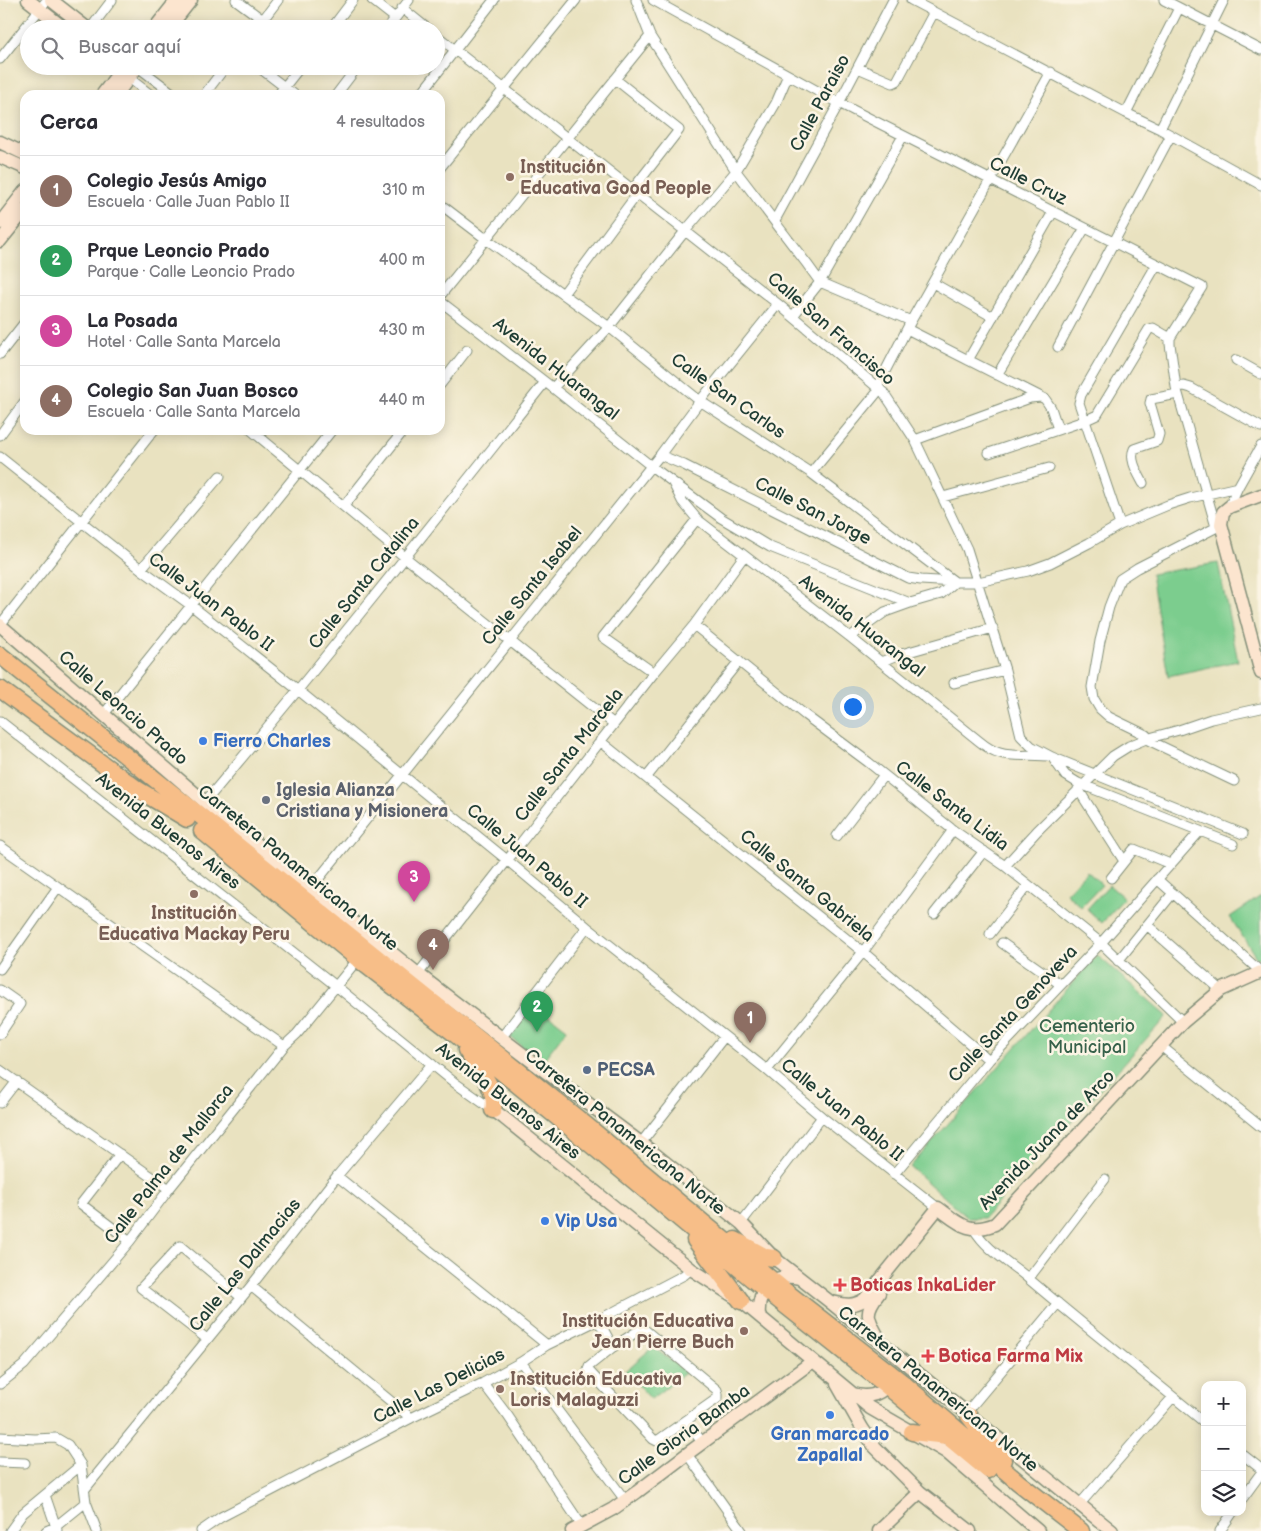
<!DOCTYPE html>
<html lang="es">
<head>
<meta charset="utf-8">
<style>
	:root { --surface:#fff; --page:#f7f7f7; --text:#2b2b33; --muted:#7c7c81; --line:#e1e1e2; --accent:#b5179e }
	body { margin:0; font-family:"Balsamiq Sans",sans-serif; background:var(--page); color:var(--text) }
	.controls { position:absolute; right:15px; bottom:15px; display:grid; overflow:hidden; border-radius:10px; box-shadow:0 2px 12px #0003 }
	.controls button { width:45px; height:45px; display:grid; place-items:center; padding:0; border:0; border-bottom:1px solid var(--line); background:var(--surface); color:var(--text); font:25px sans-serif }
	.you { position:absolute; left:852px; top:706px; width:18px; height:18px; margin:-12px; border:4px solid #fff; border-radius:50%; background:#1a73e8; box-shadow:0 0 0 8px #1a73e833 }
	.badge { display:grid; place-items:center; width:32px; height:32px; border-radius:50%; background:var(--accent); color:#fff; font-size:16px; font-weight:700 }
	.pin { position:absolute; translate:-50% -41px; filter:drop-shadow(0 1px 2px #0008) }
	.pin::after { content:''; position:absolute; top:26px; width:18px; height:15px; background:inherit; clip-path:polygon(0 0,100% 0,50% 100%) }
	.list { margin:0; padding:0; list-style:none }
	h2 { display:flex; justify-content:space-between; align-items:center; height:65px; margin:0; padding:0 20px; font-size:21px }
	h2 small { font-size:16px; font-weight:400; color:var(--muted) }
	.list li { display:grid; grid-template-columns:32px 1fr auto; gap:15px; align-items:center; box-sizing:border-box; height:70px; padding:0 20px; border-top:1px solid var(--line) }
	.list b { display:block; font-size:19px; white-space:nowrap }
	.list p { margin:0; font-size:16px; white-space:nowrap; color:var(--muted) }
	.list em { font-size:16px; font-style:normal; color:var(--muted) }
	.icon { flex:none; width:28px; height:28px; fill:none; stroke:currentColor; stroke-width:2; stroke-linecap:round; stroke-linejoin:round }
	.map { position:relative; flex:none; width:1261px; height:1531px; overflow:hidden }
	.search { position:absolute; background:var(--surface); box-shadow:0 2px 12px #0003; left:20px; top:20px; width:425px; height:55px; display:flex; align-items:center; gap:12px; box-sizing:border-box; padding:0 18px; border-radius:28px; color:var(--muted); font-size:19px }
	.panel { position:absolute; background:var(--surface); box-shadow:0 2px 12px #0003; left:20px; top:90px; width:425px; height:345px; border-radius:15px }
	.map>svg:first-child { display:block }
</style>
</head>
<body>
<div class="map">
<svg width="1261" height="1531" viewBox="0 0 1261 1531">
	<rect width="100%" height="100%" fill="#fcf5e5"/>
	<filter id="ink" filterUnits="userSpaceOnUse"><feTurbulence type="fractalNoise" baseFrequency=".02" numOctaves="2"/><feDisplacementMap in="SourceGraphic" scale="10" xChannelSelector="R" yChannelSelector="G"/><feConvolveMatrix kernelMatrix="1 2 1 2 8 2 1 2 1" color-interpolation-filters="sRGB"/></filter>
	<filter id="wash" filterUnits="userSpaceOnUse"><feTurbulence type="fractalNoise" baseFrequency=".0096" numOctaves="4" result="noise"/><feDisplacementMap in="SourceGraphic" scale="20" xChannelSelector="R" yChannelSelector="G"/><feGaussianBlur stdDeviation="1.12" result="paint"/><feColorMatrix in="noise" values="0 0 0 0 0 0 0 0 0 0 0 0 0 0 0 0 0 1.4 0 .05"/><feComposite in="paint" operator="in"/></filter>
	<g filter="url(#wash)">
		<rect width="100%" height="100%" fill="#e9e2c0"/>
		<path fill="#7ccd8e" stroke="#4e8561" d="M1218,563L1238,661L1168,676L1151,574Z
			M1087,871L1102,885L1081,907L1066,893Z
			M1109,885L1124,898L1102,923L1087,909Z
			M1261,896V957L1257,959L1230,917Z
			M1097,955L1167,1016L984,1218H968L910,1167Z
			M533,1003L567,1029L541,1063L508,1035Z
			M653,1347L686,1372L651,1399L625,1371Z"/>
	</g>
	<g filter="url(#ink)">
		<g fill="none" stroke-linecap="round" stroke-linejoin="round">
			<g stroke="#84907a" stroke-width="11">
				<path id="street" d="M236,0L263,20
					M372,0L395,18
					M636,0L650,36L736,171L807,264L820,282L793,316
					M653,0L839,103L1202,287L1170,338V344L1176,387L1216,527
					M911,0L1126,113L1160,129L1261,185
					M1164,0L1261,50
					M402,8L428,29
					M90,29L112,0
					M256,29L278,0
					M331,29L353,0
					M387,29L409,0
					M436,35L778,304L884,393L915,440L967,549L1005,670L1021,736L1031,746L1052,757L1065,775L1078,783L1233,844
					M0,59L47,0
					M257,66L295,95
					M138,67L175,95
					M858,68L893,83L897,81L934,12
					M129,78L151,95
					M615,79L679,130L633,189
					M204,95L226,66
					M278,95L301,66
					M336,95L358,66
					M420,95L494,0
					M1126,113L1179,8
					M1160,129L1224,0
					M903,136L820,282L911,321
					M440,168L576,0
					M440,204L486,239L609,327L700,401L811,473L955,582H978L1028,571L1050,563L1089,543L1120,525L1168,505L1190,498L1238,487
					M775,220L839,103L893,0
					M933,283L993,317
					M563,294L638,193
					M440,296L650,36
					M440,301L553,388L651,466L721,518L770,547L910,603
					M907,329L1045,399L1051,408L1058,429
					M1058,347L1171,135
					M0,354L25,322
					M968,360L1053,212
					M1236,360L1261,374
					M997,375L1085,228
					M440,385L467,350
					M877,387L911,321L1051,72
					M1176,387L1184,386L1191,388L1261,427
					M553,388L609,327L686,230L736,171L776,103L788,75
					M251,430L406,558L614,724
					M0,435L25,401
					M915,440L1030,398L1041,397
					M989,453L1084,421L1097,415L1149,329L1153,328L1170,338
					M660,455L684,465L908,578L921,580L955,582
					M0,457L141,569L192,606L298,690L507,860L587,927L767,1070L822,1117L938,1208
					M811,473L880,389
					M673,483L682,501L697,519L850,637L979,741C985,746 992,751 1000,753C1015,758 1035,753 1052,757L1243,834
					M1143,483C1138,473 1129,460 1134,449L1157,441L1159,434L1150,403L1151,399L1178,394
					M943,497L1049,468
					M344,506L404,430
					M1229,507L1238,487L1261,446
					M1120,525L1079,403L1081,395L1157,264
					M1221,525L1137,568L1120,579L1109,607L1100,641L1092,687L1094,699L1100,709L1109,717L1146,735V739L1234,781
					M141,569L220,476
					M0,625L154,430
					M694,625L805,715L868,762L953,830L1005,866L1101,943L1183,1022
					M850,637L885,612L910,603L941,594L955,582
					M881,662L898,655L993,628
					M654,673L603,637L697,519
					M954,683L1005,670
					M104,714L332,430
					M0,721L336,986L455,1083L493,1110
					M600,741L863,952L989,1060
					M646,778L739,661
					M1078,789L1124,861
					M205,802C321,664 433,523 545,382
					M837,836L884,775
					M0,846L284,1046
					M1005,866L1037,831L1113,756L1129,746L1146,739L1179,730L1211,719L1261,708
					M1111,878L1134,849L1170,864
					M1157,879L1261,972
					M311,888L660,455L700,401L778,304
					M934,914L984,851
					M1147,925L1221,990
					M990,934L1028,885
					M1002,943L1060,984
					M1118,961L1173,893
					M0,969L58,887
					M418,974L654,673L694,625L744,556
					M0,990L20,1004L0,1034
					M501,1038L587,927
					M1161,1046L1261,1127
					M0,1070L169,1189
					M767,1070L863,952L953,830
					M0,1103L17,1081
					M641,1143L724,1037
					M120,1154L81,1204L130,1241
					M894,1174L989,1060L1101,943L1200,831
					M337,1176L547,1345
					M741,1223L822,1117
					M974,1229C987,1251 1011,1263 1030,1280C1088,1329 1147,1375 1205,1423
					M1029,1278L1105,1179
					M251,1286L411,1418
					M598,1320L613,1347
					M641,1329L645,1330L717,1390L718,1394V1398L657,1441L653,1439L588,1370L589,1366L613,1347Z
					M207,1339L141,1288L180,1246L241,1297
					M521,1362L625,1500
					M483,1383L508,1416L582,1526
					M0,1384L24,1365L130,1241L169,1189L284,1046L297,1034L358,959
					M966,1413L1058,1303
					M686,1421L702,1442
					M0,1437L35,1439L56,1438L68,1445L81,1465L86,1502L97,1531
					M687,1454L742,1531
					M1242,1454L1261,1469
					M0,1462L25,1463
					M85,1489L251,1286L337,1176L432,1064
					M45,1495L57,1530
					M1242,1499L1261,1473
					M1079,1505L1173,1397
					M10,1531L23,1513L81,1465
					M46,1531L55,1527L86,1502
					M201,1531L221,1517L411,1418L483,1383L521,1362L547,1345L598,1320L684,1275L691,1269
					M1220,1531L1233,1512"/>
			</g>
			<g stroke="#84907a" stroke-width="15">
				<path id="secondary" d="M28,0L65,29
					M51,0L88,29
					M154,29L177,0
					M168,29L191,0
					M102,95L124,66
					M116,95L138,66
					M0,142L25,154
					M0,157L25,168
					M0,223L25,191
					M0,241L25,210
					M1261,495L1229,507L1223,512L1221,524L1261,673
					M0,625L205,802L418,974L542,1069L641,1143L741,1223L774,1258L829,1301L1112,1531
					M493,1110L504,1118L691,1269L741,1301L870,1408L946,1452L1038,1531
					M832,1302C844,1305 854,1307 865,1299L938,1208C959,1223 968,1235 995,1224L1183,1022L1221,990L1261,972
					M759,1316C757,1291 771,1272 799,1278
					M878,1337C867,1317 864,1312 879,1293
					M837,1384L862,1428L875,1447L920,1492L970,1531
					M853,1394C869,1399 883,1394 891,1380
					M572,1531L613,1509L637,1492L687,1454L813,1361
					M879,1531L920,1492"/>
			</g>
			<g stroke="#84907a" stroke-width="19">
				<path id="highway" d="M0,655L586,1125L784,1290L903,1383L1018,1482L1081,1531
					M0,689L137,789L187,819
					M202,831L358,959L455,1034L584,1139L752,1279L887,1386L988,1470
					M466,1050C477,1067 498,1088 493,1110
					M695,1240L741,1301
					M735,1240L766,1257L774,1258
					M969,1416L1003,1460
					M912,1432L947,1436"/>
			</g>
			<use href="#street" stroke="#fff" stroke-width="9"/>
			<use href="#secondary" stroke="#fce5cf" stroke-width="12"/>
			<use href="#highway" stroke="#f7be88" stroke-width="16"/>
		</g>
	</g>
	<g fill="#8d6e63" stroke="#fcf5e5" stroke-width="2">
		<circle cx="510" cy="177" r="5"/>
		<circle cx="194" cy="894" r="5"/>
		<circle cx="744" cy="1331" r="5"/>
		<circle cx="500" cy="1389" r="5"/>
	</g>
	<g fill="#3f7fe0" stroke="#fcf5e5" stroke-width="2">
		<circle cx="203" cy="741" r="5"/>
		<circle cx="545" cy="1221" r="5"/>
		<circle cx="830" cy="1415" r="5"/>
	</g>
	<circle fill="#6b7280" stroke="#fcf5e5" stroke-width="2" cx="266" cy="800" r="5"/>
	<circle fill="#5c6f8a" stroke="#fcf5e5" stroke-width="2" cx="587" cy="1070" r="5"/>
	<g fill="#e0444e" stroke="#fcf5e5" stroke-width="2">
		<path d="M837.5 1277.5h5v5h5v5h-5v5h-5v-5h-5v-5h5z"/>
		<path d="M925.5 1348.5h5v5h5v5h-5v5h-5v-5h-5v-5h5z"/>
	</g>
	<g text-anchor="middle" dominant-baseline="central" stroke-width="5" stroke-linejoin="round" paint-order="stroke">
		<g font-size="18" fill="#1f3d34" stroke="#fcf5e5">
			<text transform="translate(820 103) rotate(-62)">Calle Paraiso</text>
			<text transform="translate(1028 181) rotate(27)">Calle Cruz</text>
			<text transform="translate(831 329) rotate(41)">Calle San Francisco</text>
			<text transform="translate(556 369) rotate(38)">Avenida Huarangal</text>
			<text transform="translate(728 396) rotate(35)">Calle San Carlos</text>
			<text transform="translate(813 511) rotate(27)">Calle San Jorge</text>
			<text transform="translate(364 583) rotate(-51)">Calle Santa Catalina</text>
			<text transform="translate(532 586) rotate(-51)">Calle Santa Isabel</text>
			<text transform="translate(211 602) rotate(37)">Calle Juan Pablo II</text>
			<text transform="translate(862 626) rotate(38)">Avenida Huarangal</text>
			<text transform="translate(123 708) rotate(41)">Calle Leoncio Prado</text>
			<text transform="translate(569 755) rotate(-52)">Calle Santa Marcela</text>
			<text transform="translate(952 806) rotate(37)">Calle Santa Lidia</text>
			<text transform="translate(168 831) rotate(38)">Avenida Buenos Aires</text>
			<text transform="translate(527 856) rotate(40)">Calle Juan Pablo II</text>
			<text transform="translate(298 868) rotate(39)">Carretera Panamericana Norte</text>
			<text transform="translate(807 886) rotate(39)">Calle Santa Gabriela</text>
			<text transform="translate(1013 1014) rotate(-47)">Calle Santa Genoveva</text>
			<text transform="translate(508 1101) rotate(38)">Avenida Buenos Aires</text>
			<text transform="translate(842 1110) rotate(39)">Calle Juan Pablo II</text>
			<text transform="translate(625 1132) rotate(39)">Carretera Panamericana Norte</text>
			<text transform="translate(1047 1140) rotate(-46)">Avenida Juana de Arco</text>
			<text transform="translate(169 1164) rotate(-52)">Calle Palma de Mallorca</text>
			<text transform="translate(245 1265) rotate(-51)">Calle Las Dalmacias</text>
			<text transform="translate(439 1386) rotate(-27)">Calle Las Delicias</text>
			<text transform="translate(938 1389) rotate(39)">Carretera Panamericana Norte</text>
			<text transform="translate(684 1435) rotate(-36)">Calle Gloria Bamba</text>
		</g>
		<g font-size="18" font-weight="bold" fill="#785e54" stroke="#fcf5e5" text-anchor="start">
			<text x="520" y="167">Institución<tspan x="520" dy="21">Educativa Good People</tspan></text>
			<text x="194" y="913" text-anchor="middle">Institución<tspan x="194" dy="21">Educativa Mackay Peru</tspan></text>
			<text x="734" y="1321" text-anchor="end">Institución Educativa<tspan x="734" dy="21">Jean Pierre Buch</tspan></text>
			<text x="510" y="1379">Institución Educativa<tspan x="510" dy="21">Loris Malaguzzi</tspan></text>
		</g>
		<g font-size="18" font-weight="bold" fill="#366cbe" stroke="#fcf5e5" text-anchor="start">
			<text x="213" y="741">Fierro Charles</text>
			<text x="555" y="1221">Vip Usa</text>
			<text x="830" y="1434" text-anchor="middle">Gran marcado<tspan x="830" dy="21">Zapallal</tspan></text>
		</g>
		<g font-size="18" font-weight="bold" fill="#5b616d" stroke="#fcf5e5" text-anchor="start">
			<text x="276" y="790">Iglesia Alianza<tspan x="276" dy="21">Cristiana y Misionera</tspan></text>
		</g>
		<g font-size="18" fill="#36614a" stroke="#fcf5e5">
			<text x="1087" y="1026">Cementerio<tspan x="1087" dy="21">Municipal</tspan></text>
		</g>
		<g font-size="18" font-weight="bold" fill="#4e5e75" stroke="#fcf5e5" text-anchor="start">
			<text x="597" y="1070">PECSA</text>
		</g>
		<g font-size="18" font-weight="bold" fill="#be3a42" stroke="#fcf5e5" text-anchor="start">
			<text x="850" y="1285">Boticas InkaLider</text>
			<text x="938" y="1356">Botica Farma Mix</text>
		</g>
	</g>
</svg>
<div class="controls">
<button>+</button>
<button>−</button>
<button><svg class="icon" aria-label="layers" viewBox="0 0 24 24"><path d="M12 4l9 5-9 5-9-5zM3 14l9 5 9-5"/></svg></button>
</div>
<div class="you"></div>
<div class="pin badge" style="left:750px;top:1043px;background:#8d6e63">1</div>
<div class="pin badge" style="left:537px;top:1032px;background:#2e9e5b">2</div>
<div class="pin badge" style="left:414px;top:902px;background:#d1479c">3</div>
<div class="pin badge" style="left:433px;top:970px;background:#8d6e63">4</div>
<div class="search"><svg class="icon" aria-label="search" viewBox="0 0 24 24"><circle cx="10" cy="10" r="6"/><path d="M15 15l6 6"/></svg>Buscar aquí</div>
<section class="panel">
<h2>Cerca<small>4 resultados</small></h2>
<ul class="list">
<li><span class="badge" style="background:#8d6e63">1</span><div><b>Colegio Jesús Amigo</b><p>Escuela · Calle Juan Pablo II</p></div><em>310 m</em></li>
<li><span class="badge" style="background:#2e9e5b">2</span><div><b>Prque Leoncio Prado</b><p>Parque · Calle Leoncio Prado</p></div><em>400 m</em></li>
<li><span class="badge" style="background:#d1479c">3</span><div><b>La Posada</b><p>Hotel · Calle Santa Marcela</p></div><em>430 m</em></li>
<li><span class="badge" style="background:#8d6e63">4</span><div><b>Colegio San Juan Bosco</b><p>Escuela · Calle Santa Marcela</p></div><em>440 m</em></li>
</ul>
</section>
</div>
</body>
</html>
